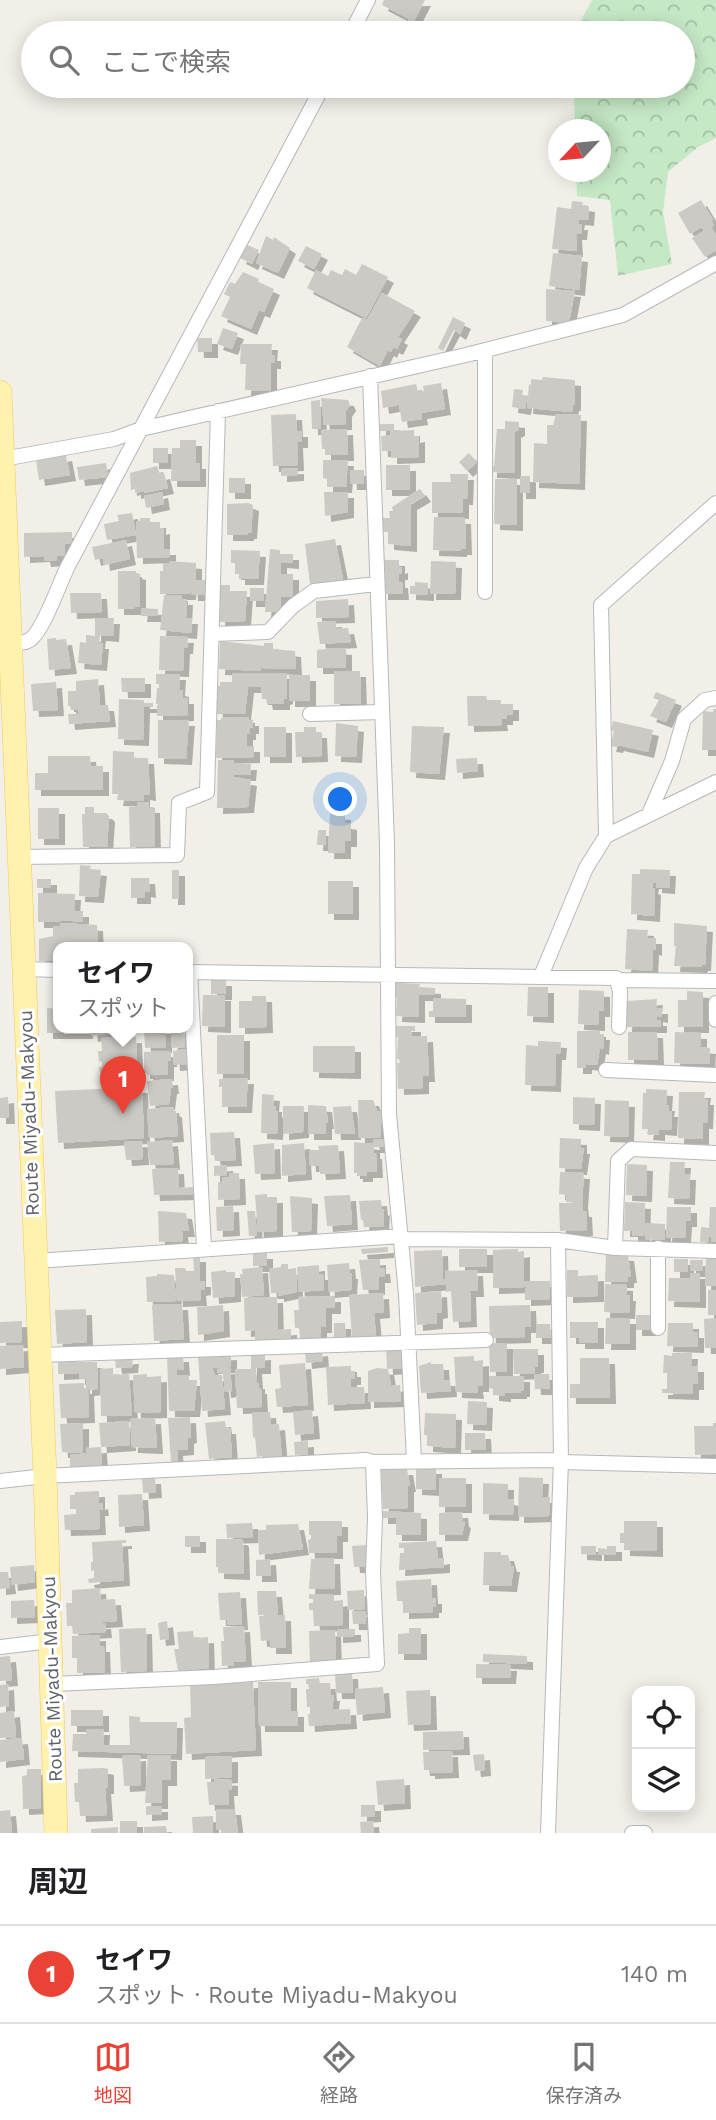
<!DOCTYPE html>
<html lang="ja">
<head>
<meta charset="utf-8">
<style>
	:root { --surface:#fff; --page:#f2f2f2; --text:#202124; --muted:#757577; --line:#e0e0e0; --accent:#ea4335 }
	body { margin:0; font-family:"Work Sans","Noto Sans JP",sans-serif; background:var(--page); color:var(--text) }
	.controls { position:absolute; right:21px; bottom:21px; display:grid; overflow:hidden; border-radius:14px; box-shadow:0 4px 18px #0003 }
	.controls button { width:63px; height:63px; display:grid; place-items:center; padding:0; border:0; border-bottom:2px solid var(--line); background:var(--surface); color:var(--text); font:35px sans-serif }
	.compass { position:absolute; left:548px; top:119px; width:63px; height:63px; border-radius:50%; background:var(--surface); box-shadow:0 4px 18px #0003; rotate:244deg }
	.you { position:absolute; left:341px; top:800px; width:24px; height:24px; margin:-18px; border:5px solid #fff; border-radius:50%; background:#1a73e8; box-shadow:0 0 0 10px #1a73e833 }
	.badge { display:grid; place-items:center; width:46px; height:46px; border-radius:50%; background:var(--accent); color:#fff; font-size:23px; font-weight:700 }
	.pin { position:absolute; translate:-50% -58px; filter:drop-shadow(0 2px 4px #0008) }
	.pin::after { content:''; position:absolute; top:37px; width:24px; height:21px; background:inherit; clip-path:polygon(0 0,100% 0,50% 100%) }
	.popup { position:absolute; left:53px; top:942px; width:140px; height:91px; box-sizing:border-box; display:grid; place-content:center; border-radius:14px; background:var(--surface); filter:drop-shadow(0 2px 5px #0005); font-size:23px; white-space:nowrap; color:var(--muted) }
	.popup b { font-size:26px; color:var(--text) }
	.popup::after { content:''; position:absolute; left:50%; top:100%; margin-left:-14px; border:14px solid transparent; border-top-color:var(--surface) }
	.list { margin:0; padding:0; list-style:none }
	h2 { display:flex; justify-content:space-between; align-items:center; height:91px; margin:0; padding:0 28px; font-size:30px }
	h2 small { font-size:23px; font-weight:400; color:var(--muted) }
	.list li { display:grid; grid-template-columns:46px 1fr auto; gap:21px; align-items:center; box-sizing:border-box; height:98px; padding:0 28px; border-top:2px solid var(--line) }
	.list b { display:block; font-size:26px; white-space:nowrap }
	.list p { margin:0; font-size:23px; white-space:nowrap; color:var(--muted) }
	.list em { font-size:23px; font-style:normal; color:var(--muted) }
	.icon { flex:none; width:38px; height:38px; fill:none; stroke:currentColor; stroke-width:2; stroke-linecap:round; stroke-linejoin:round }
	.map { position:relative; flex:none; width:716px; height:1833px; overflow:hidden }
	.search { position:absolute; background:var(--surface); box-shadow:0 4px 18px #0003; left:21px; right:21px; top:21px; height:77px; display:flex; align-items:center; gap:18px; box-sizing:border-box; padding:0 24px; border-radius:38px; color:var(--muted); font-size:26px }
	.sheet { height:189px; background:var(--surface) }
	nav { display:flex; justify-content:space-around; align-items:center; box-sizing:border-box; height:98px; border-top:2px solid var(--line); background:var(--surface); font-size:19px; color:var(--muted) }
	nav a { display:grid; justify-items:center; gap:4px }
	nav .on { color:var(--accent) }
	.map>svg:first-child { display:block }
</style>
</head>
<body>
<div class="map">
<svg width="716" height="1833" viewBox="0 0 716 1833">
	<defs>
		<pattern id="forest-crowns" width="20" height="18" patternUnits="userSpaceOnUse" patternTransform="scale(1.75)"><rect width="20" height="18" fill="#c5e8c5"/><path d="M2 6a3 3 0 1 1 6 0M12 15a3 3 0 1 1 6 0" fill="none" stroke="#a3c0a4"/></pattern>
		<filter id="shadow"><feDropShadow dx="6" dy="6" stdDeviation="0" flood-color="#0004"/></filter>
	</defs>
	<rect width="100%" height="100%" fill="#f1efe8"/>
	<path fill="url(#forest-crowns)" d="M592,0H716V138L698,147L668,172L663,212L672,264L618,276L610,200L577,196L576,172H600V130L575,129L574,86H683V33H574Z"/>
	<path fill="#cccac5" filter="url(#shadow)" d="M384,0H425L414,21L427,26L424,33H414L406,28L409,19L382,5Z
		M701,200L713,220L711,221L714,225L711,227L716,235V250L705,257L692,238L704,231L702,227L690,234L678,213Z
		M572,201L583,202L582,205L589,206L588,220L579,219L578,224H582L581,234H576L577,251L552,249L557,207L571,209Z
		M266,236L273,240L274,237L290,248L278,273L256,263Z
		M247,245L259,250L252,264L240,258Z
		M306,246L322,254L314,269L298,261Z
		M553,253L582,256L579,290L549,286Z
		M362,264L388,277L366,318L307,288L316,270L328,276L331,270L342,275L345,269L356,275Z
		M243,272L259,279L258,282L274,289L264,312L259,310L251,329L221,316L230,297L224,294L230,282L235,284Z
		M546,289L575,291L569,323L546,321Z
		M382,293L415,311L398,337L402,339L397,349L393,347L391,352L388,350L380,366L347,347L362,318L367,320Z
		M453,317L465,323L460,334L454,330L443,351L438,348Z
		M223,328L238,333L232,349L217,344Z
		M197,338H212V352H198Z
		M241,344H272L271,355H275V363H271V391L245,390L246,364H240Z
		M543,377L575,380V405H573L572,412L527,408L529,384L531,385V379L542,380Z
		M441,383L445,409L421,413L422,419L402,422L399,405L383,408L381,391L416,384L418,392L424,391L423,386Z
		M514,389L523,390L522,396L527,397L525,409L512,407Z
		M321,398L348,400L350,405L346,411V424L324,425Z
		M320,400L321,429H312L311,401Z
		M296,414L297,431H302V442H297L298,465L273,466L271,415Z
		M556,414L581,415L579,484L533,482L534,443L547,444V425H553Z
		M505,421L519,422V430L515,432V473L491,472V466H494L497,429H505Z
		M380,424H394V431L414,430V437L419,436V457L391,458V451H382L381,436L391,435L390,431H380Z
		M347,429L348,455H325V449H322L321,430Z
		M180,440H196V463H200V481H171L172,448H180Z
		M153,448H168V463H153Z
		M469,453L477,462L467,471L459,462Z
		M66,455L70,475L39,480L36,460Z
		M323,460H348L346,487H327V479L323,478Z
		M106,463L108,477L79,480L77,467Z
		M386,465H410V490H386Z
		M157,466L160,474L164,473L168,488L144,493V491L135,493V489L131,490L130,473Z
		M298,468V475L281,476V469Z
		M350,470H364V484H351Z
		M450,474H468L467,499H463V513H432V482H451Z
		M520,476H530V493H520Z
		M229,478H245V493H229Z
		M495,479H517V525L494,524Z
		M420,489L425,496L411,504V546L388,544V532H382V518H390L389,511H393L392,507Z
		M162,492L164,504L146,508L144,496Z
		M324,492H348V512L325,516Z
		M248,503L253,505L251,533H248V535H227V504Z
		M132,513L136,535L107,540L104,524L119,521L117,515Z
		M434,517L465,518L466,549H461V551L433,550Z
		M140,518H150V522H160V529L164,528V549H170V557L137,558L136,521H140Z
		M72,532V544H65V556H57V560L45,561L44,556L24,557V533Z
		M335,539L343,579L310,584L305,544Z
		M126,540L130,559L104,565L103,558L95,560L92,547Z
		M270,549L280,550V554H293V563L281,562V574H293V597H281L280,612H265Z
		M231,550L260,551L258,579H239V574H235V563H231Z
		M382,560H399V568L402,567V574H399V582H402L403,594H382Z
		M169,561L196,563V580H206V595H192L191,574L190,594H160V571H163V563H169Z
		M431,561L456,562L455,594H430Z
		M118,571H136V573L140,574V606L135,607V609H118Z
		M415,582L428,583V595L410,594V586H415Z
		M220,585H230V591H247L245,621L219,622Z
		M250,588H264V601H250Z
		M70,593H101L102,612L71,613Z
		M164,595H182V599H187L186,618H192L191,633L160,630Z
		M348,599L349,617L316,618V601Z
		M142,608L158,609V616H141Z
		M95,618H114L113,636L100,635L99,643H103L101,665L78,663L80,642L86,643V635L95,636Z
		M336,621V629L348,628L351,642L320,644L317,622Z
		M160,636L188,637L187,648H184L183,671L159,670Z
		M56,638V640L66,639L71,668L49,670L47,639Z
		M220,641L264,646V643H273V649L295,651L296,669L261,668V671L219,669Z
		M333,648L346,649V668H317V650Z
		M334,671H360L361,704H334Z
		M232,673H287V698L284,699V704H267L266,699H262L261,679V687H248L245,714H217L215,686H220V682H232Z
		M156,674H180L179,690L183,691V698H188V715L157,716V705L159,704H156L157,688H159V684H156Z
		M289,675H310V701H289Z
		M121,678H145V692H122Z
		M98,679L100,705H108L110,721L69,724L68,714H78V710H71L70,706H68V691H76V681Z
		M56,682L58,710L33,711L31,684Z
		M656,692L676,700L666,722L650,716L659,700L653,698Z
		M467,696H486L487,700H501V704H513V715H507V719H501L502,725L468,726Z
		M119,699L144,700V703H153V707H144L143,740L118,739Z
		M713,709H716V750H702L703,711L713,712Z
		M249,717V720H253V728H250V734H247V746H254V757L216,758L217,720H221V718Z
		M158,720H189L186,759L158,758Z
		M613,721L653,730L648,752L618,745L617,747L610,746L614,731L611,730Z
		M336,723L358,726L356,757L335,756Z
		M412,726L444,727L439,774L410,772Z
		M264,727H286V757H264Z
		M304,727H316V732H321L322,756L296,757L295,732H304Z
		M113,751L134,752V758H148L150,795L144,794V801L117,800L118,794H112Z
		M48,756H90L91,771L92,766H103V790H35V773H48Z
		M477,758L478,771L457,773L456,759Z
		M218,760H234V764H251L250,775H234V777L251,780L248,807L217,808Z
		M137,802H149V807H154L155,846L130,847L129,807H137Z
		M85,807H94V813H106L109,816L107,847H83L82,814H85Z
		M38,808H59V839H38Z
		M330,813L345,814V823L351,824V841H345V853H328Z
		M318,830H326V845H317Z
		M80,865L91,866L90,869L101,870L98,897L79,896Z
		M640,869L670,870L669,888L656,887V883H653L652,888L655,889L654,916L631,914L632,874H640Z
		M172,870H179V899H172Z
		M131,878H149L150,892L145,891V898H131Z
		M37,879H51V888H37Z
		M328,881H353V914H328Z
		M38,893L75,894L74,911H83V922L61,920L60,922H38Z
		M60,923L97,925L98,948H58V961H39V939L53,936V926H60Z
		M674,923L707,926L705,965H702L701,967L674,966L676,946H674Z
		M627,929L648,930L647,938H656V950L653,949L652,971L625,969Z
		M211,980H226V994H211Z
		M397,983L420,984L419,987L435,988V995H419V1017L396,1016L397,998H394V984Z
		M528,987H548V1017L527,1016Z
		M579,990L604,991V1011H599V1025L578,1024Z
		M687,991L703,992V1027H678V1000H687Z
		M203,995H225V1027L202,1026Z
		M252,996H266L267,1027L239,1028V1001H252Z
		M433,998L466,999V1017H429V1011H433Z
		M657,999L656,1008H662V1017L657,1016V1020H661V1027H626L627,1001Z
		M47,1008L58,1009V1028H87V1033H47Z
		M395,1026H415V1031H411L412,1037L427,1036L429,1076H423V1088L398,1089L397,1063H400L399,1059H397L398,1037H396Z
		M91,1028H118L119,1032L92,1036Z
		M144,1028H169V1033H166V1047L145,1048Z
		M171,1028H184L185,1047L172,1048Z
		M577,1031H600V1034H604L603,1049L600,1048L597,1065L586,1064V1068H577Z
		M628,1032H657L658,1060H628Z
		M675,1032L701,1033V1045L698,1047L710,1048L709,1064L674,1063Z
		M217,1035H244V1074H217Z
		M136,1037L138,1082L102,1083L99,1067H102V1061L99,1062L98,1051H102L101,1038Z
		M538,1041L561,1042L560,1054H556L555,1086L525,1085L526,1045L538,1046Z
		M313,1046H355V1073L313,1072Z
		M186,1049L187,1064L174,1065L173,1051Z
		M171,1051V1061H168V1075H147V1073H144V1052Z
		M248,1078L246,1107H222V1087H219V1079Z
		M172,1079L173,1088H171L169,1104L150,1106L147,1081Z
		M142,1087L144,1138L58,1143L55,1091Z
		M646,1089L667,1090L666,1105H669L668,1111H672L671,1130L659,1129V1135L647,1134L648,1129H642L643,1093H646Z
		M679,1092H705L704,1099H708L707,1123H703V1139L678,1138Z
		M262,1094L274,1095L273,1106H276V1112L278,1111L277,1134L261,1133Z
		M8,1097L9,1118H0V1098Z
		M573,1097L595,1098L594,1125L573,1124Z
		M358,1100H373L377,1111H382L380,1138H359Z
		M605,1100L629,1101L628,1137L604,1136Z
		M308,1105L326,1106L328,1123H326V1134H308Z
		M283,1106H304L303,1132L283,1134Z
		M351,1106L355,1134H335L333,1107Z
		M173,1107L174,1111H176L178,1136L149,1138L147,1109Z
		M234,1132L236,1160L215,1161L214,1155H211L210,1133Z
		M560,1138L581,1139V1148H584L581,1169L559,1168Z
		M385,1139V1147H374V1153H376L377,1172H367V1176H357V1173H354V1142L374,1144L373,1140Z
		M172,1140L174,1164L150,1165L147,1142Z
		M142,1141L143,1159L126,1160L124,1142Z
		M274,1143L275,1173L255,1174L253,1145Z
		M304,1143L306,1174L282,1176V1145Z
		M338,1145L340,1173L320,1174L319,1166H310L309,1150H319L318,1146Z
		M670,1162H685L684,1174H690L689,1199L668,1198Z
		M627,1164L647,1165L646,1196L626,1195Z
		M227,1165V1175L214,1176V1166Z
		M178,1168L179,1188L193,1187V1194L154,1195L152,1169Z
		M560,1172L584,1173L582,1202L583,1211H586L587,1230L560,1231L559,1203H577L566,1202L567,1195L559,1194Z
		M229,1173H239L240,1199L218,1200V1182H222V1178L229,1177Z
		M267,1194V1197H277V1231L258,1232L255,1195Z
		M350,1195L352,1224L327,1226L324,1196Z
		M290,1196L312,1198L311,1231L292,1232Z
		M381,1200L382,1210L384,1209L383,1227H364L363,1220H361L359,1201Z
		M625,1202L645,1203L644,1236H632V1231H624Z
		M233,1206L234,1230L217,1231L216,1207Z
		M667,1207H691V1221H686L685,1238H666Z
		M710,1207H716V1242L711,1241V1237H709L708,1242H700L701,1227L709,1228Z
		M158,1211L186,1213L189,1231H182L183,1241L159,1242Z
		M247,1211H255L257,1236H249Z
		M646,1223L665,1224V1240L645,1239Z
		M388,1247V1252L362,1254L361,1249Z
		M459,1249H487V1267H459Z
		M518,1249V1252L524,1251V1281H550V1299L525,1300V1287L493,1288V1250Z
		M442,1250L443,1279H446L445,1271L477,1270L478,1291H470L471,1321L453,1322L451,1291L446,1292V1284L415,1287L414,1251Z
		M253,1253H267V1266H253Z
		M606,1254L628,1255L631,1277H628V1282H605Z
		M193,1256H200V1281H205V1289L200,1290L201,1300L177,1301L175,1268H185L186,1271H194Z
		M706,1258H716V1286H705Z
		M380,1259V1268H384L385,1277H379V1289L363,1290L359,1260Z
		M674,1259H688V1272H674Z
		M690,1260H703L702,1271H690Z
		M349,1263L350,1273H352L351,1290L329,1292L327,1265Z
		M281,1264H288V1269L296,1268L297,1292L278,1296V1293H271L269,1269L281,1267Z
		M319,1265V1274H323L324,1290L299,1292L297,1267Z
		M262,1267L264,1295L242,1297L240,1274H243L242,1269Z
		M226,1270V1272H235V1296L213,1298L211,1272Z
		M567,1270H578V1276L598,1275V1296L567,1297Z
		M691,1273H700V1302L668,1301L669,1278H690Z
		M157,1274L174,1275L176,1301L147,1302L146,1277L157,1276Z
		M605,1284L627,1285V1295H630L629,1313L604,1312Z
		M708,1290H716V1315H708Z
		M441,1291L442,1312L437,1313V1323L417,1325L415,1293Z
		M383,1293L384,1312L374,1313L376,1336L352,1337L349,1295Z
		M335,1296V1308H326V1327H321V1338L300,1339L299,1328H295L294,1310H299L298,1297Z
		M277,1297L278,1330L291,1329V1340L255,1341V1330L245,1331L244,1298Z
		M182,1304L184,1339L154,1341L152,1305Z
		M223,1305L224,1331L198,1335L197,1307Z
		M530,1305L531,1327H525V1337L490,1338L489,1306Z
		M86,1309L87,1342L57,1344L55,1310Z
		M636,1315H651L650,1330H636Z
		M606,1318H630V1344H605Z
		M716,1318V1348H705L704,1319Z
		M22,1321V1342L0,1343V1322Z
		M570,1322H598V1343H579V1338H570Z
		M334,1323H345L346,1340H334Z
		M668,1323H693V1332H698V1347L667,1346Z
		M536,1324H550L551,1338H536Z
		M489,1343H507V1372H490Z
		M23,1345L24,1367L0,1369V1346Z
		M402,1346L403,1368L387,1369L386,1347Z
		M513,1349H538V1367H535V1373L514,1374Z
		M322,1350L323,1361L306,1363L305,1352Z
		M672,1353H692L691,1366H698V1384H693V1394L662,1393V1389H667V1373H663L664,1355L672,1356Z
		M231,1354V1367L212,1368L215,1375H222L225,1409L202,1411L198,1356Z
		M265,1354V1368H256L257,1383H259V1388H261L262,1407L237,1408L235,1369H251V1355Z
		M167,1356H183L184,1370H177V1375H189V1380H197L194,1411H169Z
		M474,1356V1361L483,1360V1386H477L478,1393L456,1392L454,1357Z
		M133,1358L132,1367L116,1368L115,1359Z
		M580,1358H609L610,1398H570V1384H580Z
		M78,1360V1362H97L98,1389L88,1390L89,1417L61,1418L59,1384L84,1383V1388H86V1378L79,1379V1373L58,1374V1361Z
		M431,1362V1364H443L444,1380H450L451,1391L421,1393L419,1366Z
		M305,1363L308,1405L277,1407L275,1389L281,1388L279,1365Z
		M351,1366V1371H355V1379H351V1387H364L365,1403L328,1405L326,1367Z
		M113,1368V1375L129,1374L132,1416H101L100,1369Z
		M230,1368L232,1391L225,1392L223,1373H217V1369Z
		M377,1368L388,1369L391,1386L400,1385L401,1401L368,1402V1371Z
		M147,1374V1377L161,1376V1412L135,1413L133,1375Z
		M534,1374H549L550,1389H535Z
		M489,1376H524V1391H521V1393H505V1396L493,1395V1389L489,1388Z
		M468,1401L487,1402L486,1425L467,1424Z
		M312,1410L314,1433L295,1435L293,1412Z
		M270,1412L271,1425L279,1424L282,1460L263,1461L262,1456L257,1457L255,1437L253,1438L252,1413Z
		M425,1413L456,1414L455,1448L427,1446V1435H424Z
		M190,1417L191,1437L188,1438V1449L177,1450L178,1462H171L168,1418Z
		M155,1418L157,1448L132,1447L130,1419Z
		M129,1421L130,1445L101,1447L99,1423Z
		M225,1421L226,1428H230L232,1457L209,1459L205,1423Z
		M83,1423V1453L62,1452L60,1424Z
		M713,1423H716V1454L695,1455L694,1426H713Z
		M465,1433H485L486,1450H465Z
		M308,1441V1454L295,1455L294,1442Z
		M101,1447L102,1466L70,1467V1455L90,1453H87L86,1448Z
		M416,1468H436V1490L416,1489Z
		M381,1469H407L410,1486H408V1508L383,1509Z
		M519,1477L543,1478L542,1497H550L549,1516L518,1517Z
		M142,1478H155L156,1492L143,1493Z
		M439,1478H466V1507H439Z
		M483,1483L508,1484V1499L514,1500L513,1515L483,1514Z
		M99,1491V1504L102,1503L103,1510H99L100,1529L65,1530L64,1515L76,1514V1509H70V1495H75V1492Z
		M142,1494L144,1525L119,1527L118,1495Z
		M382,1511L421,1513V1535H396V1519L405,1518H382Z
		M462,1512L463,1521L465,1522L462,1535H439V1513Z
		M309,1521H342V1536H337V1553H309L308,1540L311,1539V1535H309Z
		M624,1521H657V1551L624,1550V1543H620V1533H624Z
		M252,1523L253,1537L227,1538L226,1524Z
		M298,1524L303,1549L259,1555L258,1530H266V1525Z
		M185,1536H200V1547H185Z
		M216,1539H241L243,1541L244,1574L218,1573V1567H216Z
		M126,1540V1543H122L124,1580L89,1583L88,1579L94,1578V1570L91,1571V1562H93L92,1542Z
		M436,1541L438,1559L444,1558V1567L399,1570L400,1553H404V1548H399V1543Z
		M366,1545V1553H357L367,1554V1567H354L352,1546Z
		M581,1546H596V1555L581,1554Z
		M607,1546H616V1555H598V1548L607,1549Z
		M484,1552H501V1555H508L511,1566H514L511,1586L483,1585Z
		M334,1558L335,1589H309L311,1559Z
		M270,1559L271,1576H256V1560Z
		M34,1565L35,1582L12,1585L10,1567Z
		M0,1572H8L10,1588L0,1589Z
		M431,1579L432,1598H436V1607H433V1612L403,1613V1601H397L396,1581Z
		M100,1588L101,1600L115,1599L117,1621L76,1624L105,1623L106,1632L73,1634L72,1626H67L66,1603H72V1590Z
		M364,1590L365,1609L348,1610L347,1591Z
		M257,1591H276L278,1614L258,1615Z
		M240,1592L242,1624L227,1625V1620H220L218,1593Z
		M309,1594L334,1595V1601L343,1600V1625L314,1626L313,1610H309V1603H313V1599H309Z
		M34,1600L35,1617L11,1618V1601Z
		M352,1611H366V1624H353Z
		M285,1615L286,1648H270V1640L261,1641L259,1616Z
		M167,1621L169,1639L160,1640L158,1623Z
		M244,1626L246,1661L234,1662V1665L222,1666L221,1641H224L223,1627Z
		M146,1628L147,1671L121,1672L119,1629Z
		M409,1628H421V1654H398V1634L409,1633Z
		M337,1629H355V1636L337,1637Z
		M335,1630L336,1662H310L309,1631Z
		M193,1631L194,1638L208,1637L209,1668L178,1671L174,1649H179L177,1632Z
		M100,1635V1646H104L105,1673H77V1658H72V1636Z
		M483,1654L527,1656V1664L483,1662Z
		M10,1656L12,1680L0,1681V1657Z
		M476,1664L511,1665L510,1678H476Z
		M335,1673H352L353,1693H336Z
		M319,1678L320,1683H330L331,1695H334L332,1710L350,1709L351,1723L309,1726L308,1714H310V1707H307L306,1689H309L308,1684H306V1679Z
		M253,1682L256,1750L186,1754L184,1718L191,1717L190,1685Z
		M258,1682H291V1711H298V1726H259Z
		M8,1684L9,1706L0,1707V1685Z
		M383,1687L385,1712L357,1715L355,1689Z
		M430,1690L431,1724L408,1725L406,1691Z
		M71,1710H103V1726H71Z
		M14,1711L16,1737L0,1738V1713Z
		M129,1716L140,1717V1722H177L176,1754L72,1751L73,1734H86V1729H104L103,1745H130Z
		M463,1731L464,1749L423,1750V1732Z
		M22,1738L24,1759L0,1762V1740Z
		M452,1751L453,1772L429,1773V1770H424L423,1752Z
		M484,1754L485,1770L475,1771L473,1755Z
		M140,1755L141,1785L124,1786L122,1756Z
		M148,1755H171V1780H162V1803H145Z
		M232,1756V1777L205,1779V1757Z
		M104,1768L108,1769V1788H105L107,1815L80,1816L79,1802H75L74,1783H78V1769Z
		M27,1769H41V1808L23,1809L22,1776L27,1775Z
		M214,1779L232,1780V1790H228L229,1805H209L207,1782H214Z
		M404,1779L405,1803L378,1805L376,1781Z
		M361,1805H375V1816L361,1817Z
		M146,1806H162V1814L146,1815Z
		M216,1809H235L238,1833H221V1830H216Z
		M10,1810L12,1833H0V1811Z
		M213,1816V1833H193L192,1817Z
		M120,1821H137V1833H120Z
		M373,1821L374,1833H361L360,1822Z
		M166,1826L167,1833H144V1827Z
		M118,1827V1833H91V1829Z"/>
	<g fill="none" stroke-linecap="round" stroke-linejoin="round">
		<g stroke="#b5b8bc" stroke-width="16">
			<path id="street" d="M351,33L368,0
				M485,350V592
				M370,376L387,844L389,1114L406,1294L414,1460
				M3,459L114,439L141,429L466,355L623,315L716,263
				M212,634L268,632L293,606L314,591L376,584
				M10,642C18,643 26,644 32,638C45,626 59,584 68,566L323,86
				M310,714L382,712
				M649,814L672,761L684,719L705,700L716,698
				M606,836L716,782
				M19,857L177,855L179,803L207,792L218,411
				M23,969L58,970
				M188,972L616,978L620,991L619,1027
				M190,972L204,1248
				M541,976L586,868L606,836L601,605L716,503
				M617,980L716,981
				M716,1020V1003
				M606,1070L716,1075
				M402,1239L558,1240L615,1248L716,1251
				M615,1248L618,1161L631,1149L716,1153
				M658,1248V1328
				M36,1261L401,1236
				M40,1355L486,1340
				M561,1462L716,1466
				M0,1481L45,1476L366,1460L373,1462L561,1460
				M0,1647L51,1641
				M52,1684L214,1677L377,1664L373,1572L375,1518L373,1462
				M548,1833L561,1460L558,1240
				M632,1833H645"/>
		</g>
		<g stroke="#f2c960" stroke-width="24">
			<path id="primary" d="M0,392L45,1476L56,1833"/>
		</g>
		<use href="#street" stroke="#fff" stroke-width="14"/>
		<use href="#primary" stroke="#fff2af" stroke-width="23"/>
	</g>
	<g text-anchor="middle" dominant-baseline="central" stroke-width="6" stroke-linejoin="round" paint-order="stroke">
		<g font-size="19" fill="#5f6368" stroke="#fff">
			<text transform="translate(29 1113) rotate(-92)">Route Miyadu-Makyou</text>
			<text transform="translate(52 1679) rotate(-92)">Route Miyadu-Makyou</text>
		</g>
	</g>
</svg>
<div class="controls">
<button><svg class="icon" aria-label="locate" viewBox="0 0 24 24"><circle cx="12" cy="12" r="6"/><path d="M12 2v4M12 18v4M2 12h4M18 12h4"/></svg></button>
<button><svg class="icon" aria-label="layers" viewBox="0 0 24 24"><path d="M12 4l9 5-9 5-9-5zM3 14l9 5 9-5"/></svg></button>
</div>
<svg class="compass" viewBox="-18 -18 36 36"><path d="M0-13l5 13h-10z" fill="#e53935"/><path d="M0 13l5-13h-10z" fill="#757577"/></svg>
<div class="you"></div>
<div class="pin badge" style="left:123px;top:1114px">1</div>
<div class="popup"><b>セイワ</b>スポット</div>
<div class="search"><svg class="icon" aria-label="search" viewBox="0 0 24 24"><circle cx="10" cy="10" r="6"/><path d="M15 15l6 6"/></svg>ここで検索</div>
</div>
<section class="sheet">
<h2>周辺<small></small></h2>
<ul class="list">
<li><span class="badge">1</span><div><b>セイワ</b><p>スポット · Route Miyadu-Makyou</p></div><em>140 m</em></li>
</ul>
</section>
<nav>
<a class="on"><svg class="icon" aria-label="map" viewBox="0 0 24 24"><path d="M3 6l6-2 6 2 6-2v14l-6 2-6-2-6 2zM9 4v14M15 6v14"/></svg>地図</a>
<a><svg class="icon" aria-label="directions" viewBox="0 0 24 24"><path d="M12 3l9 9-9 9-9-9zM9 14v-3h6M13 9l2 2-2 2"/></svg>経路</a>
<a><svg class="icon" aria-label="saved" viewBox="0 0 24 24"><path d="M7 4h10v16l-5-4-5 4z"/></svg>保存済み</a>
</nav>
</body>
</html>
